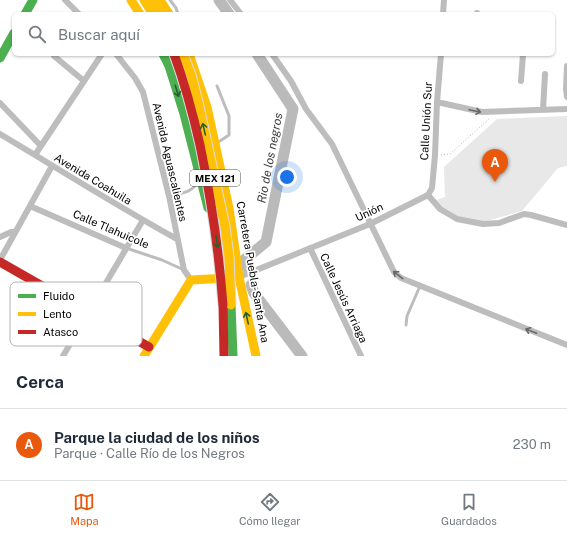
<!DOCTYPE html>
<html lang="es">
<head>
<meta charset="utf-8">
<style>
	:root { --surface:#fff; --page:#f6f6f7; --text:#1f2937; --muted:#747a83; --line:#e0e1e3; --accent:#ea580c }
	body { margin:0; font-family:"Public Sans",sans-serif; background:var(--page); color:var(--text) }
	.you { position:absolute; left:287px; top:177px; width:14px; height:14px; margin:-10px; border:3px solid #fff; border-radius:50%; background:#1a73e8; box-shadow:0 0 0 6px #1a73e833 }
	.badge { display:grid; place-items:center; width:26px; height:26px; border-radius:50%; background:var(--accent); color:#fff; font-size:13px; font-weight:700 }
	.pin { position:absolute; translate:-50% -33px; filter:drop-shadow(0 1px 2px #0008) }
	.pin::after { content:''; position:absolute; top:21px; width:14px; height:12px; background:inherit; clip-path:polygon(0 0,100% 0,50% 100%) }
	.list { margin:0; padding:0; list-style:none }
	h2 { display:flex; justify-content:space-between; align-items:center; height:52px; margin:0; padding:0 16px; font-size:17px }
	h2 small { font-size:13px; font-weight:400; color:var(--muted) }
	.list li { display:grid; grid-template-columns:26px 1fr auto; gap:12px; align-items:center; box-sizing:border-box; height:72px; padding:0 16px; border-top:1px solid var(--line) }
	.list b { display:block; font-size:15px; white-space:nowrap }
	.list p { margin:0; font-size:13px; white-space:nowrap; color:var(--muted) }
	.list em { font-size:13px; font-style:normal; color:var(--muted) }
	.icon { flex:none; width:22px; height:22px; fill:none; stroke:currentColor; stroke-width:2; stroke-linecap:round; stroke-linejoin:round }
	.map { position:relative; flex:none; width:567px; height:356px; overflow:hidden }
	.search { position:absolute; background:var(--surface); box-shadow:0 1px 3px #0004; left:12px; right:12px; top:12px; height:44px; display:flex; align-items:center; gap:10px; box-sizing:border-box; padding:0 14px; border-radius:6px; color:var(--muted); font-size:15px }
	.sheet { height:124px; background:var(--surface) }
	nav { display:flex; justify-content:space-around; align-items:center; box-sizing:border-box; height:56px; border-top:1px solid var(--line); background:var(--surface); font-size:11px; color:var(--muted) }
	nav a { display:grid; justify-items:center; gap:2px }
	nav .on { color:var(--accent) }
	.map>svg:first-child { display:block }
</style>
</head>
<body>
<div class="map">
<svg width="567" height="356" viewBox="0 0 567 356">
	<rect width="100%" height="100%" fill="#fff"/>
	<path fill="#e8e8e8" d="M567,116V166L558,168L522,211L483,222L456,217L441,208L436,200L445,197L444,167L497,119Z"/>
	<g fill="none" stroke-linecap="round" stroke-linejoin="round">
		<path stroke="#bababa" stroke-width="11" d="M219,0L229,14
			M246,267L244,260L266,242L293,109L257,54
			M251,285L254,293L302,356"/>
		<path stroke="#b8b8b8" stroke-width="1" stroke-dasharray="1 2" stroke-linecap="butt" d="M441,155L450,154L490,118"/>
		<path stroke="#bdbdbd" stroke-width="3" d="M170,0L176,8L178,14
			M217,143L229,135V116L217,86
			M169,196C183,193 192,193 199,180
			M126,248L162,260L184,270
			M406,325L407,316L420,286"/>
		<path stroke="#bdbdbd" stroke-width="6" d="M65,0L79,14
			M230,0L241,14
			M443,14L444,0
			M477,14V13
			M116,54L135,78L143,92L169,196L184,270L191,280
			M272,54L291,81L306,109L332,144L394,272L401,278L567,345
			M54,56L84,81
			M567,66L566,89L567,97
			M521,81L523,54
			M437,102L482,112L567,109
			M0,103L41,146
			M543,110L545,74
			M0,134C59,169 117,206 177,239
			M35,155L102,54
			M428,195L440,209L457,219L483,224L499,223L524,214L531,215L567,225
			M30,206L126,248
			M0,237L11,232H15
			M310,248L361,356
			M0,260L52,166
			M239,277L370,224L428,195L432,188L435,155L437,102L441,54
			M63,356L143,220"/>
		<path stroke="#4caf50" stroke-width="9" d="M25,14L33,0
			M163,54L169,66L184,114L208,208
			M0,58L14,33
			M231,305L233,356"/>
		<path stroke="#ffc107" stroke-width="9" d="M131,0L140,14
			M144,0L153,14
			M154,0L163,14
			M160,0L169,14
			M189,54L207,107L229,208L239,277L256,356
			M144,356L191,280L228,278"/>
		<path stroke="#c62828" stroke-width="9" d="M0,262L149,347
			M223,305L224,356"/>
		<g stroke="#dbdbdb" stroke-width="11" stroke-linecap="butt">
			<path id="slow-bridge" d="M183,54L191,75L198,102L225,226L229,257L231,305"/>
		</g>
		<g stroke="#dbdbdb" stroke-width="11" stroke-linecap="butt">
			<path id="jam-bridge" d="M174,54C185,84 193,114 200,145C211,198 219,251 223,305"/>
		</g>
		<use href="#slow-bridge" stroke="#ffc107" stroke-width="9"/>
		<use href="#jam-bridge" stroke="#c62828" stroke-width="9"/>
	</g>
	<defs><path id="oneway-shaft" d="M-6 0H5M1.5-3L5.5 0L1.5 3" fill="none" stroke-width="1.6" stroke-linecap="round" stroke-linejoin="round"/></defs>
	<g stroke="#2a602c">
		<use href="#oneway-shaft" transform="translate(177 91) rotate(73)"/>
		<use href="#oneway-shaft" transform="translate(204 129) rotate(-103)"/>
		<use href="#oneway-shaft" transform="translate(217 242) rotate(81)"/>
		<use href="#oneway-shaft" transform="translate(247 318) rotate(-102)"/>
	</g>
	<g stroke="#686868">
		<use href="#oneway-shaft" transform="translate(475 111) rotate(12)"/>
		<use href="#oneway-shaft" transform="translate(398 275) rotate(-142)"/>
		<use href="#oneway-shaft" transform="translate(531 331) rotate(-158)"/>
	</g>
	<g text-anchor="middle" dominant-baseline="central" stroke-width="3.5" stroke-linejoin="round" paint-order="stroke">
		<rect fill="#fff" stroke="#4c4c4c" stroke-width="1" x="190" y="170" width="50" height="16" rx="3"/>
		<g font-size="10" font-weight="bold" fill="#000">
			<text x="215" y="178">MEX 121</text>
		</g>
		<g font-size="11" fill="#000" stroke="#fff">
			<text transform="translate(426 121) rotate(-87)">Calle Unión Sur</text>
			<text transform="translate(170 162) rotate(77)">Avenida Aguascalientes</text>
			<text transform="translate(93 179) rotate(31)">Avenida Coahuila</text>
			<text transform="translate(369 212) rotate(-25)">Unión</text>
			<text transform="translate(111 229) rotate(23)">Calle Tlahuicole</text>
			<text transform="translate(253 272) rotate(80)">Carretera Puebla-Santa Ana</text>
			<text transform="translate(344 298) rotate(65)">Calle Jesús Arriaga</text>
		</g>
		<g font-size="12" font-style="italic" fill="#3e3e3e" stroke="#fff">
			<text transform="translate(270 158) rotate(-79)">Rio de los negros</text>
		</g>
	</g>
	<rect x="10" y="282" width="132" height="64" rx="6" fill="#fff" stroke="#b2b2b2" stroke-width="1"/>
	<rect x="18" y="294" width="18" height="4" fill="#4caf50"/>
	<rect x="18" y="312" width="18" height="4" fill="#ffc107"/>
	<rect x="18" y="330" width="18" height="4" fill="#c62828"/>
	<g font-size="11" fill="#000">
		<text x="43" y="300">Fluido</text>
		<text x="43" y="318">Lento</text>
		<text x="43" y="336">Atasco</text>
	</g>
</svg>
<div class="you"></div>
<div class="pin badge" style="left:495px;top:182px">A</div>
<div class="search"><svg class="icon" aria-label="search" viewBox="0 0 24 24"><circle cx="10" cy="10" r="6"/><path d="M15 15l6 6"/></svg>Buscar aquí</div>
</div>
<section class="sheet">
<h2>Cerca<small></small></h2>
<ul class="list">
<li><span class="badge">A</span><div><b>Parque la ciudad de los niños</b><p>Parque · Calle Río de los Negros</p></div><em>230 m</em></li>
</ul>
</section>
<nav>
<a class="on"><svg class="icon" aria-label="map" viewBox="0 0 24 24"><path d="M3 6l6-2 6 2 6-2v14l-6 2-6-2-6 2zM9 4v14M15 6v14"/></svg>Mapa</a>
<a><svg class="icon" aria-label="directions" viewBox="0 0 24 24"><path d="M12 3l9 9-9 9-9-9zM9 14v-3h6M13 9l2 2-2 2"/></svg>Cómo llegar</a>
<a><svg class="icon" aria-label="saved" viewBox="0 0 24 24"><path d="M7 4h10v16l-5-4-5 4z"/></svg>Guardados</a>
</nav>
</body>
</html>
